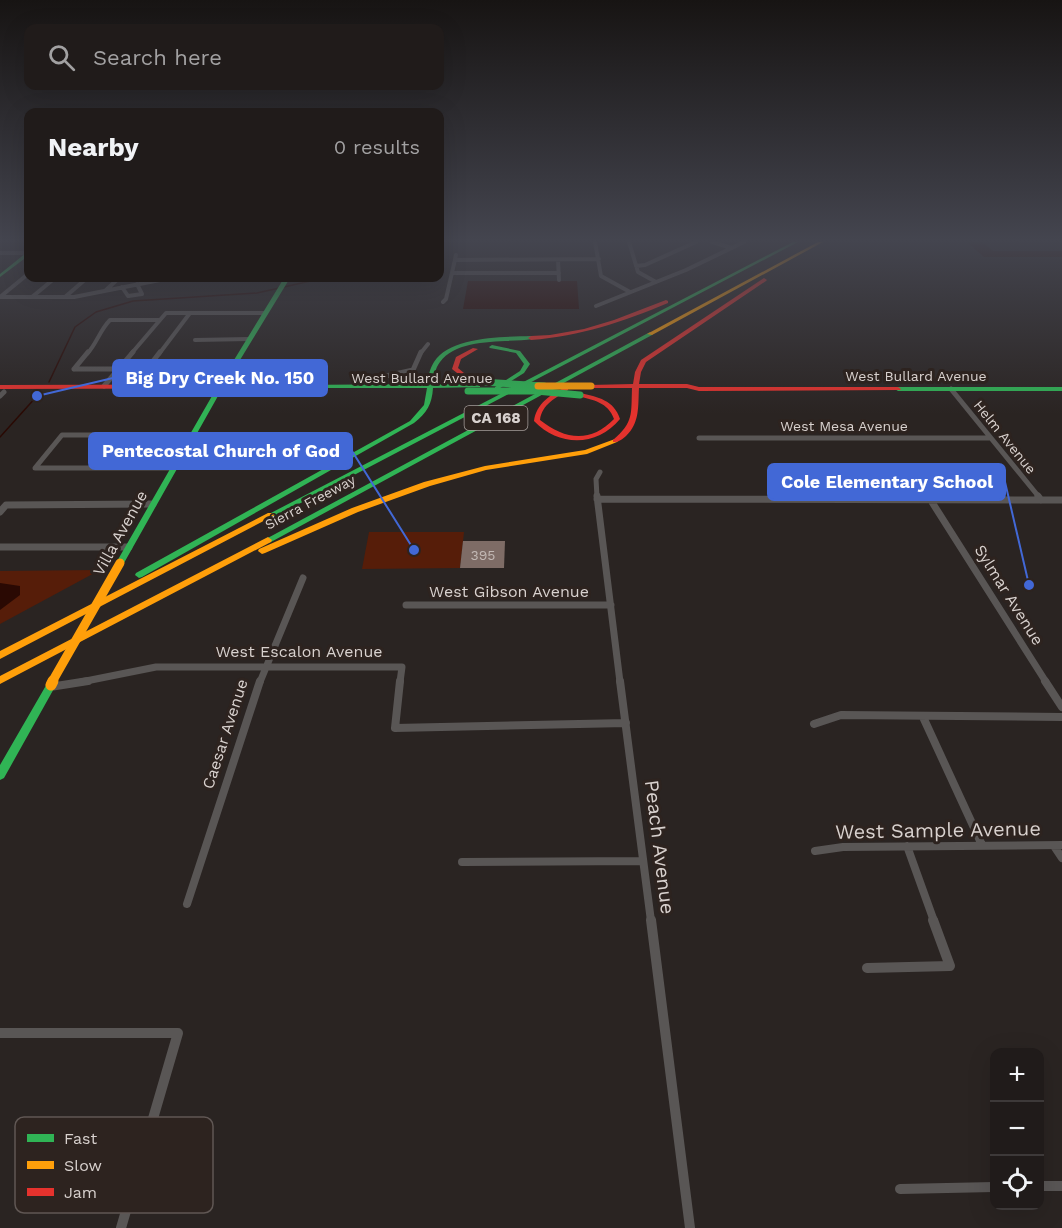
<!DOCTYPE html>
<html lang="en">
<head>
<meta charset="utf-8">
<style>
	:root { --surface:#201b1a; --page:#2d2827; --text:#f1f3f6; --muted:#a2a1a2; --line:#3d3939 }
	body { margin:0; font-family:"Work Sans",sans-serif; background:var(--page); color:var(--text) }
	.controls { position:absolute; right:18px; bottom:18px; display:grid; overflow:hidden; border-radius:12px; box-shadow:0 6px 24px #0002 }
	.controls button { width:54px; height:54px; display:grid; place-items:center; padding:0; border:0; border-bottom:2px solid var(--line); background:var(--surface); color:var(--text); font:30px sans-serif }
	.list { margin:0; padding:0; list-style:none }
	h2 { display:flex; justify-content:space-between; align-items:center; height:78px; margin:0; padding:0 24px; font-size:26px }
	h2 small { font-size:20px; font-weight:400; color:var(--muted) }
	.icon { flex:none; width:33px; height:33px; fill:none; stroke:currentColor; stroke-width:2; stroke-linecap:round; stroke-linejoin:round }
	.map { position:relative; flex:none; width:1062px; height:1228px; overflow:hidden }
	.search { position:absolute; background:var(--surface); box-shadow:0 6px 24px #0002; left:24px; top:24px; width:420px; height:66px; display:flex; align-items:center; gap:15px; box-sizing:border-box; padding:0 21px; border-radius:12px; color:var(--muted); font-size:22px }
	.panel { position:absolute; background:var(--surface); box-shadow:0 6px 24px #0002; left:24px; top:108px; width:420px; height:174px; border-radius:12px }
	.map>svg:first-child { display:block }
</style>
</head>
<body>
<div class="map">
<svg width="1062" height="1228" viewBox="0 0 1062 1228">
	<rect width="100%" height="100%" fill="#2a2422"/>
	<path fill="#561d09" d="M369,532H464L460,568L362,569Z
		M100,570L0,624V571Z"/>
	<path fill="#2a0903" d="M967,242H982L993,251H1062V257H984Z
		M468,281H577L579,309H463Z
		M0,583L20,586V595L0,610Z"/>
	<g fill="none" stroke-linecap="round" stroke-linejoin="round">
		<path stroke="#2a0903" stroke-width="1.5" d="M49,382L75,327L96,312L133,301L257,293L324,278
			M0,437L37,396"/>
	</g>
	<path fill="#7e6c66" d="M463,541H505L504,568H460Z"/>
	<g fill="none" stroke-linecap="round" stroke-linejoin="round">
		<path stroke="#595655" stroke-width="4" d="M595,242L601,276L630,292
			M629,242L638,272L656,282
			M712,242L732,248
			M0,253H28
			M455,260L599,259
			M558,260L559,280
			M636,266L645,265L696,242
			M452,273H559
			M215,278L214,280L229,278
			M122,287L128,296L142,294L137,284
			M106,290L119,278
			M0,297H74L170,278
			M0,297L28,274
			M32,297L55,278
			M65,297L87,278
			M443,302L446,299L456,255
			M596,306L686,270L744,242
			M195,340L249,339
			M87,354C97,343 100,330 110,320H159
			M131,354L166,313H190
			M159,354L190,313H265
			M420,354L428,344"/>
		<path stroke="#595655" stroke-width="5" d="M74,369L88,352
			M74,369H118
			M116,372L133,352
			M380,385L386,376L413,370L421,352
			M104,386L116,372L127,381L124,386
			M134,386L160,352
			M951,389L1039,497
			M0,396L4,392
			M699,438H990
			M174,468H35L62,435H193
			M597,497L596,479L600,472"/>
		<path stroke="#595655" stroke-width="7" d="M597,496L620,682
			M1038,496L1041,500
			M597,499L1062,500
			M930,499L1046,682
			M0,512L6,505L153,504
			M0,547H129
			M406,605H611
			M81,682L156,667H402L400,682
			M260,682L303,578"/>
		<path stroke="#595655" stroke-width="8" d="M400,681L395,728L626,723
			M620,681L651,921
			M1045,681L1062,707
			M50,687L88,681
			M923,717L982,845
			M814,724L841,715L1062,717
			M907,846L934,921
			M1054,846L1062,858
			M815,851L843,847L1062,845
			M462,862L643,861
			M187,904L260,681"/>
		<path stroke="#595655" stroke-width="10" d="M651,920L690,1228
			M867,968L950,966L933,920
			M0,1033H178L121,1228
			M1040,1186H1062
			M900,1189L994,1187"/>
		<path fill="#30b455" fill-rule="evenodd" d="M793,242H798L274,517H268L267,515Z
			M26,253H28V256L0,277V274Z
			M284,278H290L218,396L124,563L123,565H117L116,563L212,396Z
			M650,332L653,334L652,335L271,542L268,543L264,540Z
			M531,336L533,337V339C506,343 458,337 440,362C435,368 434,377 434,384H478L480,385V387L433,388C432,404 427,413 414,423L142,577L139,578L135,575L136,573L410,421L424,405L427,388H294L291,386L292,385L427,384C428,377 430,368 434,362C450,336 504,337 531,336Z
			M492,345L520,351L530,364L524,373L497,390L495,389V387L520,371L524,364L516,353L490,348L489,347Z
			M1062,387V391H898L895,389L898,387Z
			M51,681L54,682L56,685L4,778L0,780V765L48,682Z"/>
		<path fill="#ff9f0a" fill-rule="evenodd" d="M818,242H823L652,335L647,334Z
			M615,439L618,441L617,442L587,454L486,470L430,486L358,512L265,553L262,554L258,551L259,549L352,508L424,482L485,466L585,450Z
			M268,513H274L275,515L0,659V651Z
			M268,537L272,540L271,542L0,684V676Z"/>
		<path fill="#e5322d" fill-rule="evenodd" d="M764,278L767,280L766,281L646,362L641,372L639,384H687L699,387H898L901,389L900,390L699,391L687,388H639C638,406 640,423 626,436C621,440 619,442 613,442V440C634,422 631,414 632,388H591L589,387V385L633,384L635,372L641,360Z
			M666,300L668,301V303C622,322 581,336 531,340L528,338L531,336L550,335L584,329L614,320Z
			M473,348L478,349L461,359L458,368L470,378L483,381V383L466,380L452,369L456,357Z
			M0,385L294,384L297,386L294,388L0,389Z
			M566,387L568,388V390C556,398 542,404 540,420C565,440 591,443 614,419C608,402 593,400 578,396V394L580,393C598,397 614,400 620,419C597,447 559,447 534,421C536,404 551,394 566,387Z"/>
		<path stroke="#30b455" stroke-width="7" d="M481,382L544,386
			M468,391H546
			M536,391L580,395"/>
		<path stroke="#ff9f0a" stroke-width="7" d="M538,386H591"/>
		<path stroke="#ff9f0a" stroke-width="9" d="M52,682L120,563"/>
		<path stroke="#ff9f0a" stroke-width="11" d="M51,685L53,681"/>
	</g>
	<linearGradient id="sky" x2="0" y2="1"><stop stop-color="#171413"/><stop offset="0.58" stop-color="#44454f"/><stop offset="1" stop-color="#44454f" stop-opacity="0"/></linearGradient>
	<rect width="1062" height="414" fill="url(#sky)"/>
	<g text-anchor="middle" dominant-baseline="central" stroke-width="6" stroke-linejoin="round" paint-order="stroke">
		<g font-size="14" fill="#d8d1ce" stroke="#2d231f">
			<text x="916" y="376">West Bullard Avenue</text>
			<text x="422" y="378">West Bullard Avenue</text>
			<text x="844" y="426">West Mesa Avenue</text>
			<text transform="translate(1005 437) rotate(51)">Helm Avenue</text>
			<text transform="translate(310 502) rotate(-28)">Sierra Freeway</text>
		</g>
		<g font-size="14" fill="#c2b8b4">
			<text x="483" y="555">395</text>
		</g>
		<rect fill="#2d231f" stroke="#a59d9a" stroke-width="1.5" x="464.5" y="406" width="63" height="24" rx="4.5"/>
		<g font-size="15" font-weight="bold" fill="#d8d1ce">
			<text x="496" y="418">CA 168</text>
		</g>
		<g font-size="16" fill="#d8d1ce" stroke="#2d231f">
			<text transform="translate(120 533) rotate(-61)">Villa Avenue</text>
			<text x="509" y="591">West Gibson Avenue</text>
			<text transform="translate(1009 595) rotate(58)">Sylmar Avenue</text>
			<text x="299" y="651">West Escalon Avenue</text>
			<text transform="translate(225 734) rotate(-72)">Caesar Avenue</text>
		</g>
		<g font-size="20" fill="#d8d1ce" stroke="#2d231f">
			<text transform="translate(938 830) rotate(-1)">West Sample Avenue</text>
			<text transform="translate(660 847) rotate(83)">Peach Avenue</text>
		</g>
	</g>
	<rect x="15" y="1117" width="198" height="96" rx="9" fill="#2d231f" stroke="#605754" stroke-width="1.5"/>
	<rect x="27" y="1134" width="27" height="8" fill="#30b455"/>
	<rect x="27" y="1161" width="27" height="8" fill="#ff9f0a"/>
	<rect x="27" y="1188" width="27" height="8" fill="#e5322d"/>
	<g font-size="16" fill="#d8d1ce">
		<text x="64" y="1144">Fast</text>
		<text x="64" y="1171">Slow</text>
		<text x="64" y="1198">Jam</text>
	</g>
	<path fill="none" stroke="#4268d6" stroke-width="2" d="M37 396L113 378M414 550L352 451M1029 585L1005 482"/>
	<g fill="#4268d6" stroke="#2d231f" stroke-width="2">
		<circle cx="37" cy="396" r="6"/>
		<circle cx="414" cy="550" r="6"/>
		<circle cx="1029" cy="585" r="6"/>
	</g>
	<g fill="#4268d6" stroke="#4268d6" stroke-width="2">
		<rect x="113" y="360" width="214" height="36" rx="6"/>
		<rect x="89" y="433" width="263" height="36" rx="6"/>
		<rect x="768" y="464" width="237" height="36" rx="6"/>
	</g>
	<g font-size="18" text-anchor="middle" font-weight="bold" fill="#fff">
		<text x="220" y="384">Big Dry Creek No. 150</text>
		<text x="221" y="457">Pentecostal Church of God</text>
		<text x="887" y="488">Cole Elementary School</text>
	</g>
</svg>
<div class="controls">
<button>+</button>
<button>−</button>
<button><svg class="icon" aria-label="locate" viewBox="0 0 24 24"><circle cx="12" cy="12" r="6"/><path d="M12 2v4M12 18v4M2 12h4M18 12h4"/></svg></button>
</div>
<div class="search"><svg class="icon" aria-label="search" viewBox="0 0 24 24"><circle cx="10" cy="10" r="6"/><path d="M15 15l6 6"/></svg>Search here</div>
<section class="panel">
<h2>Nearby<small>0 results</small></h2>
<ul class="list">
</ul>
</section>
</div>
</body>
</html>
